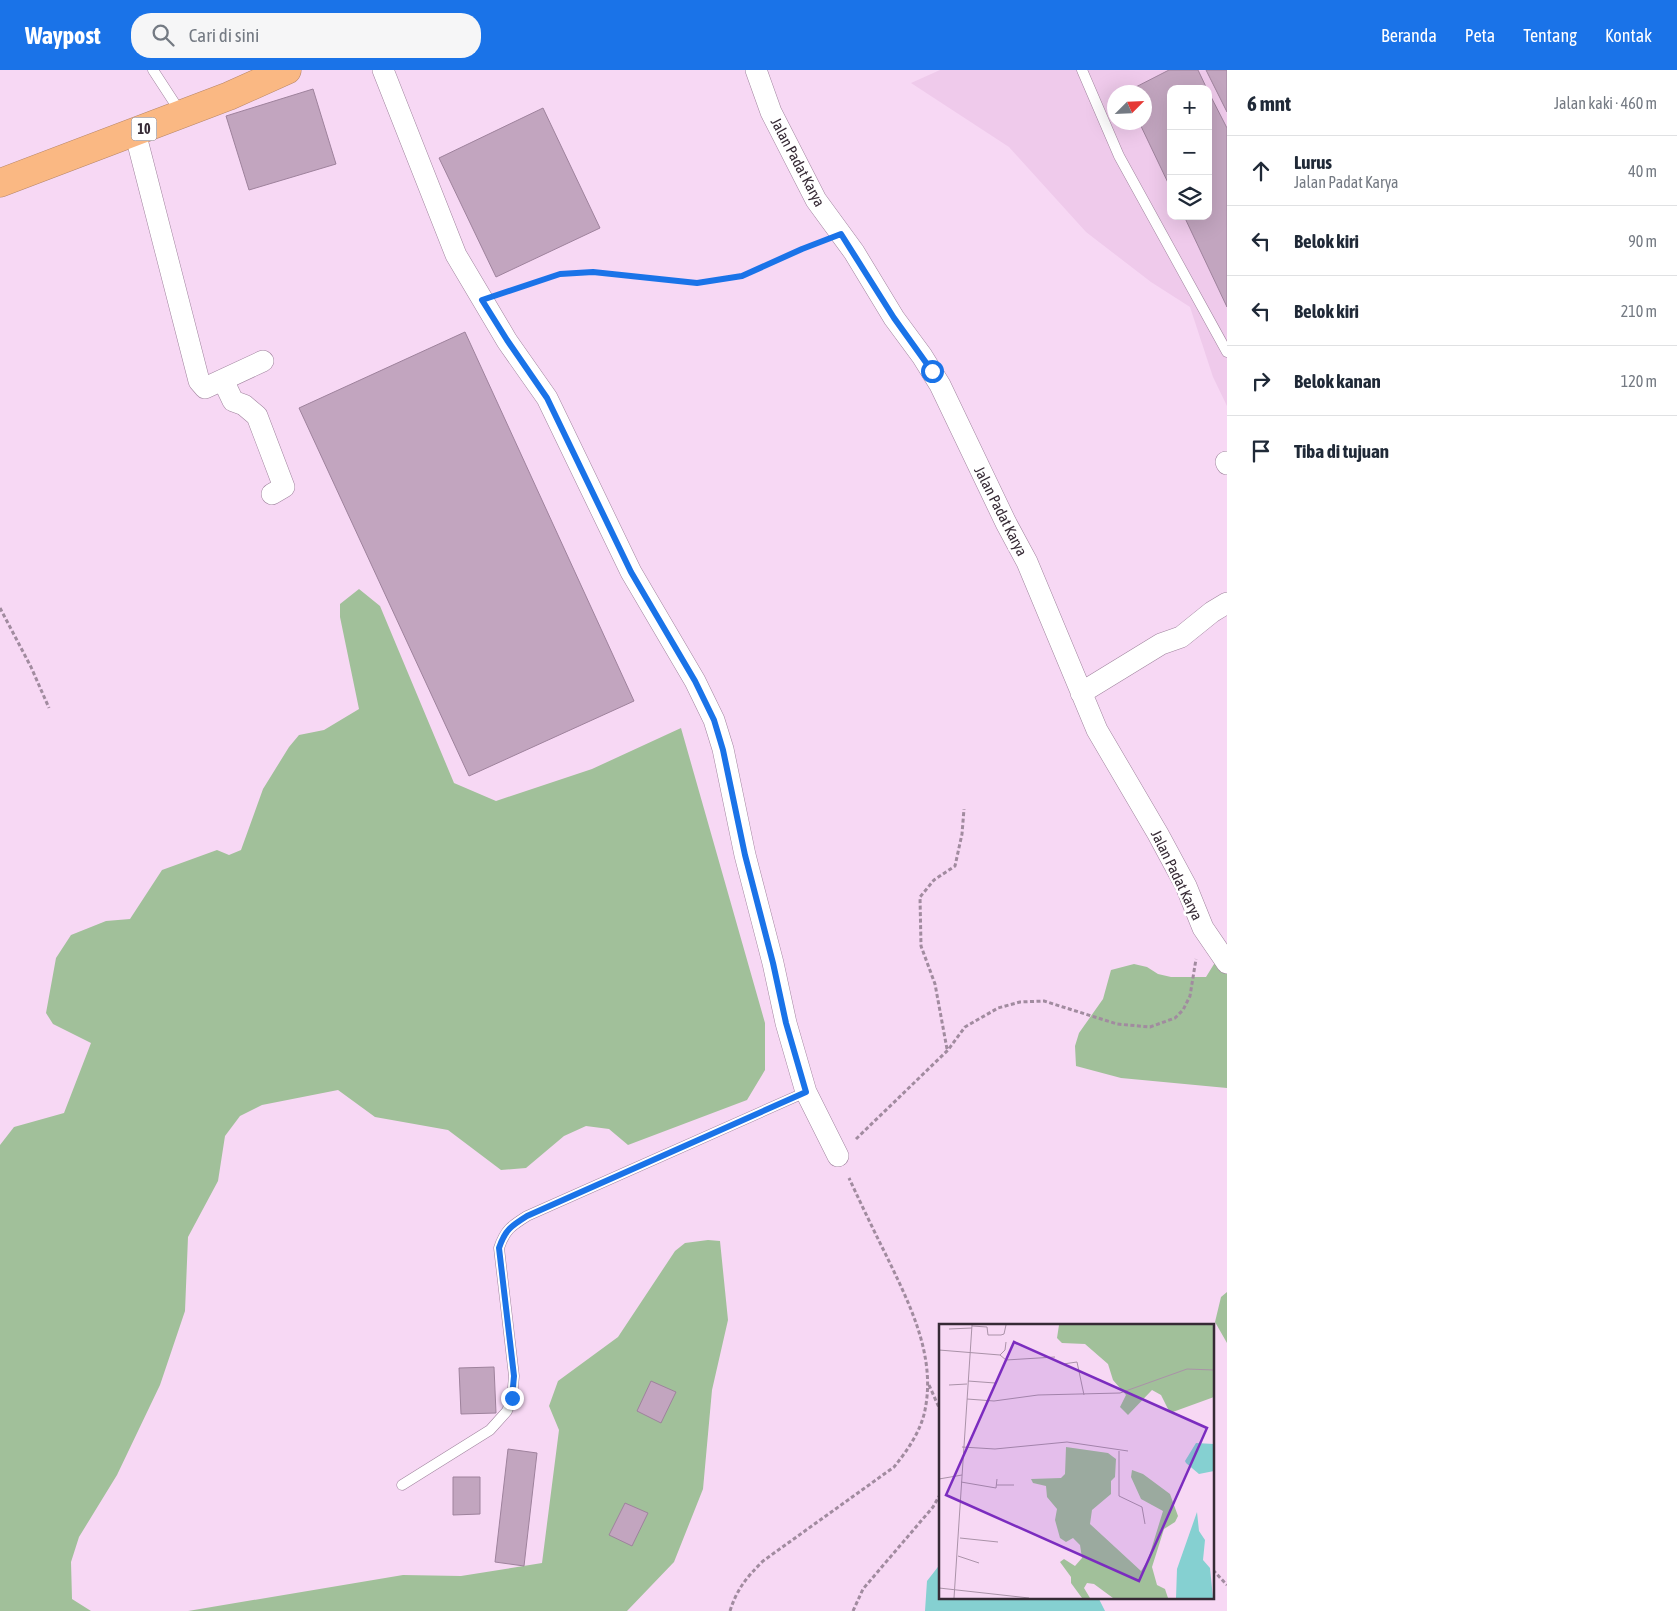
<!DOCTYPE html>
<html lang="id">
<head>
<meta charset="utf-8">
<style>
	:root { --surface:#fff; --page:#f6f6f7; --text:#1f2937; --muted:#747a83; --line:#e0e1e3; --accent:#1a73e8 }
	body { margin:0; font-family:"Asap Condensed",sans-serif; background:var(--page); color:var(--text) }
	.controls { position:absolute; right:15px; top:15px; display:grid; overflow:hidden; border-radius:10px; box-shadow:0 5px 20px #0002 }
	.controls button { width:45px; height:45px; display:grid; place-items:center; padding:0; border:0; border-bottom:1px solid var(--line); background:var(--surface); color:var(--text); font:25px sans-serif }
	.compass { position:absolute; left:1107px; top:15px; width:45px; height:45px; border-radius:50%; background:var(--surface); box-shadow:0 5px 20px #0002; rotate:66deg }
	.stop { position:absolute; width:15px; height:15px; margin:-11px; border:4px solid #1a73e8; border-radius:50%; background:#fff }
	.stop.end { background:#1a73e8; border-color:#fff; box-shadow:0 1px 5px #0008 }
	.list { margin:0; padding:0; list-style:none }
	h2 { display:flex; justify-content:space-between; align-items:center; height:65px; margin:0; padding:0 20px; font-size:21px }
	h2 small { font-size:16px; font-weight:400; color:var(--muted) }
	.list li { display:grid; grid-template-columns:32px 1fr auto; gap:15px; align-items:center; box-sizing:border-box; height:70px; padding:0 20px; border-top:1px solid var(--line) }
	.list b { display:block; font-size:19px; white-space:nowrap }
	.list p { margin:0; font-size:16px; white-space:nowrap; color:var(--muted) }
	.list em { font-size:16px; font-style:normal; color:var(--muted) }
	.icon { flex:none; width:28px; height:28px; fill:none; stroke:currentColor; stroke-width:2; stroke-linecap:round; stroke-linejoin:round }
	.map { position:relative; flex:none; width:1227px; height:1541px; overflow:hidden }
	header { display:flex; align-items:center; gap:30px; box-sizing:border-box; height:70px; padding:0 25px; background:var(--accent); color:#fff }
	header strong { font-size:24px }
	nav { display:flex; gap:28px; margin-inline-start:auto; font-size:18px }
	.search { width:350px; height:45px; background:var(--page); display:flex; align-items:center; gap:12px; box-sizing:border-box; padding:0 18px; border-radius:20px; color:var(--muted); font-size:19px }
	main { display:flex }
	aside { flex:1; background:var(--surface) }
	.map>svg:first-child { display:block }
</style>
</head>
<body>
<header>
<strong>Waypost</strong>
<div class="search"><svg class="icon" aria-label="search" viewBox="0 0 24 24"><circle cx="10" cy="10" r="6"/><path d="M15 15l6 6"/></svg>Cari di sini</div>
<nav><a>Beranda</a><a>Peta</a><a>Tentang</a><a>Kontak</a></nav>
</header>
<main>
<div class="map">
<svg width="1227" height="1541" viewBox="0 0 1227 1541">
	<rect width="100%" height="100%" fill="#f7d8f4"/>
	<path fill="#efcaeb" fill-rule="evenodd" d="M940,0H1227V336L1213,307L1190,237L1151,212L1086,162L1009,77L911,13ZM1171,19H1208V146H1171ZM1114,22H1144V52H1114Z"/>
	<path fill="#a1c09a" d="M359,519L380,536L454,713L496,731L592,699L681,658L765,953V1000L747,1030L628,1075L609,1059L586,1056L564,1066L526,1098L501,1100L448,1060L375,1047L338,1020L262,1035L240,1046L225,1066L218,1111L188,1167L185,1241L160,1315L117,1405L79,1467L71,1492L72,1529L91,1541H0V1075L14,1057L64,1043L91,973L53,954L46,943L56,888L71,865L106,851L130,849L162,800L217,780L229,785L241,780L263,719L289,677L299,665L324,660L359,639L340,547V534Z
		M1227,873V1018L1121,1008L1076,996L1075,976L1079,963L1103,929L1111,900L1134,894L1147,897L1158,904L1171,907H1206Z
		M708,1170L720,1171L728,1250L712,1320L703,1419L674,1492L627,1541H188L403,1505L461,1506L542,1493L559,1360L549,1336L558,1311L618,1267L675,1181L685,1173Z
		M1227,1222V1273L1215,1252L1221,1227Z"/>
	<path fill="#85d0d1" d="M941,1493V1527H1098L1105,1541H925L927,1511Z"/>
	<path fill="#c2a5bf" stroke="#9e829c" d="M1169,0H1198L1207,19H1171V119L1139,52H1144V22H1126Z
		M1206,0H1227V42Z
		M313,19L336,94L249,120L226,46Z
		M1208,21L1227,58V237L1184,146H1208Z
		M543,38L600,158L496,207L439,88Z
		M465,262L634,631L469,706L299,338Z
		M494,1297L496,1343L461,1344L459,1298Z
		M651,1311L676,1322L661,1353L637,1341Z
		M508,1379L537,1383L524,1496L495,1492Z
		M453,1407H480V1444L453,1445Z
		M625,1433L648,1443L632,1476L609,1465Z"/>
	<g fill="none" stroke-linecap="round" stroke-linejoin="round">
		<g stroke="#a0849e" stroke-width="11">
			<path id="lane" d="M153,0L181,43
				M1082,0L1119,86L1227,282
				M402,1415L490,1360L507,1341L512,1328L514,1306L499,1178C505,1160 511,1156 527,1146L806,1022"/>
		</g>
		<g stroke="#a0849e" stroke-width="22">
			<path id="street" d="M383,0L456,185L507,271L547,328L631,502L695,611L714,650L723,679L745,785L773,893L786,953L806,1022L838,1086
				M756,0L771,42L816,130L854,182L894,248L922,286L940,315L1006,453L1027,492L1097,660L1158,764L1186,816L1203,858L1227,893
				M135,62L199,311L205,318L263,291
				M223,310L233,331L244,335L257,346L284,417L272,424
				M1226,392L1227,394
				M1081,623L1161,574L1181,567L1212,542L1227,533"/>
		</g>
		<g stroke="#b58668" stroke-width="29">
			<path id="highway" d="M0,113L229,26L287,0"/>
		</g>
		<path stroke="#a18b9f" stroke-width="3" stroke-dasharray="4 2.5" stroke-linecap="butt" d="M506,222L560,204L593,202L697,213L742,205L819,172
			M0,538L31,597L49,638
			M947,979L935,914L921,876L920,827L934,810L955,796L962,764L964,739
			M856,1069L948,980L965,957L998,938L1020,932L1044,931L1117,954L1150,957L1175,948L1183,940L1190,926L1196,889
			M929,1315L941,1342
			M1213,1500L1227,1515
			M730,1541C737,1519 746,1508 763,1491L894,1397C907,1381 921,1361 925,1340C936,1286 910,1235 887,1187C874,1161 861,1134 849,1108
			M853,1541L863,1519L933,1437L941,1423"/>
		<use href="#lane" stroke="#fff" stroke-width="10"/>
		<use href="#street" stroke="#fff" stroke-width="21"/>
		<use href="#highway" stroke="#fab883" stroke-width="28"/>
	</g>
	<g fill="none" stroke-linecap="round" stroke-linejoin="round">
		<path stroke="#1a73e8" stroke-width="6" d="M512,1328L514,1306L499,1178C505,1160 511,1156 527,1146L806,1022L786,953L773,893L745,785L723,680L714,650L695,611L631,502L547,328L507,270L482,230L560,204L593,202L697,213L742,206L802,179L841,164L894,248L932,301"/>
	</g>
	<g text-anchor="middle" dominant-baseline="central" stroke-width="5" stroke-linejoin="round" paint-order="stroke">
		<rect fill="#fff" stroke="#726a72" stroke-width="1" x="131.5" y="47.5" width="25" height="23" rx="4"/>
		<g font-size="14" font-weight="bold" fill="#362a35">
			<text x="144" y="59">10</text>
		</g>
		<g font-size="15" fill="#362a35" stroke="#fff">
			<text transform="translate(798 92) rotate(62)">Jalan Padat Karya</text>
			<text transform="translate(1001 441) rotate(63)">Jalan Padat Karya</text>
			<text transform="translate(1177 805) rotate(64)">Jalan Padat Karya</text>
		</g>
	</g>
	<g transform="translate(939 1254)">
		<rect width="275" height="275" fill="#f7d8f4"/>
		<path d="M120,1H275V73L231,89L222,71L213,66L189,91L181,83L187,71L174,56L169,40L146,20L123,19L118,14ZM127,123L169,129L177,135L176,153L172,157V170L153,186L151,200L202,247L209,236L224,187L202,175L192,153L193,146L204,150L231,170L239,192L236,198L225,205L213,243L218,261L226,265L229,274H174L155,260L148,259L145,264L151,274H143L132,259V253L121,238L125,235L136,242L143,234L141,221L134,214L127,218L121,214L116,196L118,185L108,173L107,162L94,159L92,155L122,154L126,150Z" fill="#a1c09a"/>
		<path d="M257,119L275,120V147L260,150L247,139L246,137ZM258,188L260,207L266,216L264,236L271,244L274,274H237L238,245Z" fill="#85d0d1"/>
		<path fill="none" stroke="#aa92a8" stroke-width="1" d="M33,2L48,3M48,3L49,11H62L65,10L67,1M10,5L33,4M0,26L61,31L67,36L116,33M61,31L66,26L67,18M124,40L138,38L145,71M29,57L56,59M10,61L28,60M28,75L55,77L99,71L181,69L248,45L275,46M23,123L56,125L128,118L189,127M180,127V172L203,183L206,200M0,155L23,151M22,158L57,164L58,155M58,161H75M21,214L59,218M19,232L40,239M0,264L90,274M15,274L33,1"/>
		<path fill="#7b2cbf" fill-opacity="0.15" stroke="#7b2cbf" stroke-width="2.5" d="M75,18L268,104L200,257L7,171Z"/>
		<rect width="275" height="275" fill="none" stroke="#362a35" stroke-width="2.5"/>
	</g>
</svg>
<div class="controls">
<button>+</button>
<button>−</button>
<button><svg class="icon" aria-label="layers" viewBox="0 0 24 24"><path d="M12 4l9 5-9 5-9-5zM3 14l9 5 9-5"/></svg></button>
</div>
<svg class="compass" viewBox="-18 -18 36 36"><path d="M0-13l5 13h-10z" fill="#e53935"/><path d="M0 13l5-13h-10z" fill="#747a83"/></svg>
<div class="stop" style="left:932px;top:301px"></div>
<div class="stop end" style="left:512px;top:1328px"></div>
</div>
<aside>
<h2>6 mnt<small>Jalan kaki · 460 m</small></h2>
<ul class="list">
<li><svg class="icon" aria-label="ahead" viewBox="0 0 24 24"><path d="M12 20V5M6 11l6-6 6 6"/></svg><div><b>Lurus</b><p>Jalan Padat Karya</p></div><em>40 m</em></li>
<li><svg class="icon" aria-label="left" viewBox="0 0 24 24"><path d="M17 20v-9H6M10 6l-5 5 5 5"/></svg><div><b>Belok kiri</b></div><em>90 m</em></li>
<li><svg class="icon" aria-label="left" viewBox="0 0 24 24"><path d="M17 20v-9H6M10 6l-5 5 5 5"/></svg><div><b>Belok kiri</b></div><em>210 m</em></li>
<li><svg class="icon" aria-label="right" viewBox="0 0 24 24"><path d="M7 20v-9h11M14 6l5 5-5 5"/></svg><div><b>Belok kanan</b></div><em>120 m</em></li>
<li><svg class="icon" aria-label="arrive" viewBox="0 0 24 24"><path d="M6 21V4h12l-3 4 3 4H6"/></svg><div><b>Tiba di tujuan</b></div></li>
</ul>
</aside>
</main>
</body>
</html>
